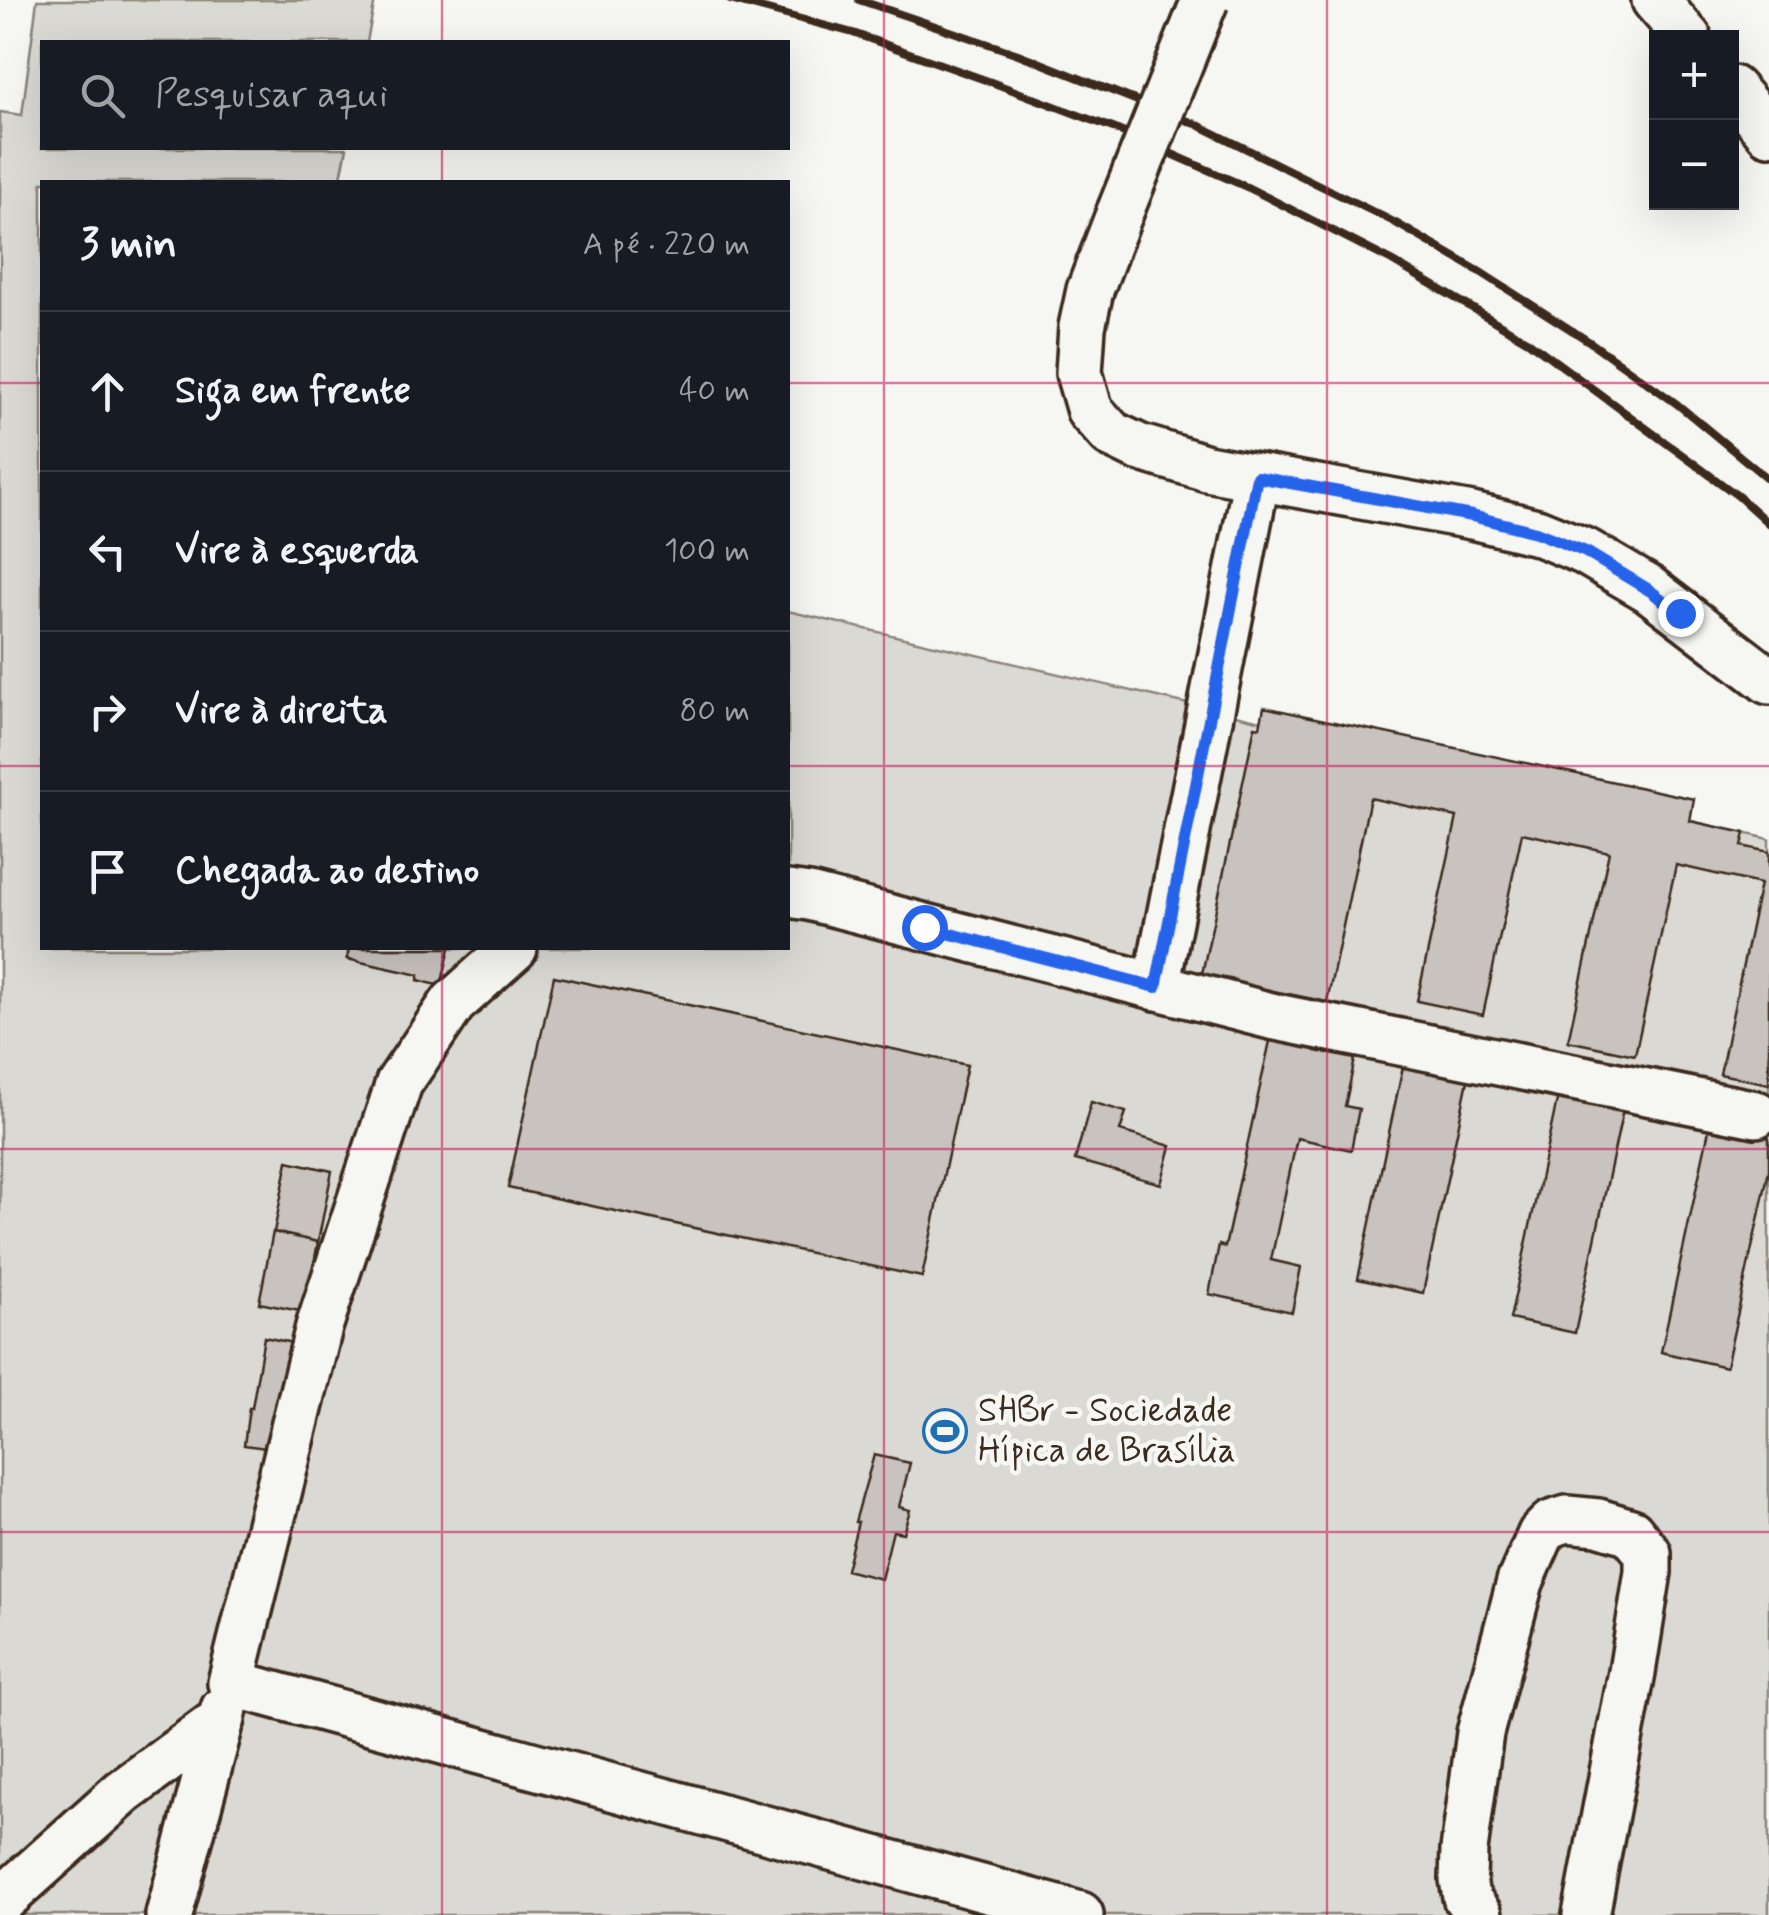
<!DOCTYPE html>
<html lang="pt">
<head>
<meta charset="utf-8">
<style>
	:root { --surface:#171b24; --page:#20242c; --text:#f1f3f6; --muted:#9ea1a6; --line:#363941 }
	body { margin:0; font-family:Mynerve,sans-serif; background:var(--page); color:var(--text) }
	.controls { position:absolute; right:30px; top:30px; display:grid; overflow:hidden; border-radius:0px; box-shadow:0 10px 40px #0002 }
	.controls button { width:90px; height:90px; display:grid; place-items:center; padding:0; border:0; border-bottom:2px solid var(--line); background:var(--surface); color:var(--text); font:50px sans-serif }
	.stop { position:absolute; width:30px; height:30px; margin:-22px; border:8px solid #2563eb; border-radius:50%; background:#fff }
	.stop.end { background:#2563eb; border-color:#fff; box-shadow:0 2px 10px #0008 }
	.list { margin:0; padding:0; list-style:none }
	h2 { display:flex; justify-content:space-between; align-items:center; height:130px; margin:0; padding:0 40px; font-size:42px }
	h2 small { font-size:32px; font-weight:400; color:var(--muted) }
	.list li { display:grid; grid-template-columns:65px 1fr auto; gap:30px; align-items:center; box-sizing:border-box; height:160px; padding:0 40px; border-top:2px solid var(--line) }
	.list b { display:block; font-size:38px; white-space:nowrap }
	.list em { font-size:32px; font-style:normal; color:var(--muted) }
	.icon { flex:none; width:55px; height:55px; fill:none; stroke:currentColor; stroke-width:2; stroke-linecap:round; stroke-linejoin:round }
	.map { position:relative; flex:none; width:1769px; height:1915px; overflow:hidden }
	.search { position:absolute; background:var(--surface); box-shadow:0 10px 40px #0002; left:40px; top:40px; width:750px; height:110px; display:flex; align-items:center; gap:25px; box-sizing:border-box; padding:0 35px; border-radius:0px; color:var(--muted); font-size:38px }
	.panel { position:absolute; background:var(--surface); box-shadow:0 10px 40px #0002; left:40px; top:180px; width:750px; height:770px; border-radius:0px }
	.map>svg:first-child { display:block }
</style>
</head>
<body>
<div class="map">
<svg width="1769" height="1915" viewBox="0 0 1769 1915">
	<rect width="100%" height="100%" fill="#f6f6f2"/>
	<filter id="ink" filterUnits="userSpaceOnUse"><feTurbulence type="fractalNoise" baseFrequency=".01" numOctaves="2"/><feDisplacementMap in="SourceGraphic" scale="20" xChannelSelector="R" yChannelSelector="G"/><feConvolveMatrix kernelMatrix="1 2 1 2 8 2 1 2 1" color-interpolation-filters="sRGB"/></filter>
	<g filter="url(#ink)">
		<path fill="#dad9d3" stroke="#8a8278" stroke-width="2.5" d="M37,0H375L367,42H42V148H347L340,182H42V948H788V611L1769,839V1915H0V112L22,115Z"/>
		<path fill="#c8c3be" stroke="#3b2a1e" stroke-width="2.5" d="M1264,707L1694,799L1690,821L1745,833L1742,846L1769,852V1084L1720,1074L1760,884L1676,865L1635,1055L1568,1041L1609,852L1522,833L1483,1015L1417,1001L1457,817L1370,798L1327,1002L1234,983L1235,980L1202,974L1255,726L1260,727Z
			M349,948H450L441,986L418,980L419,975L347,959Z
			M554,976L967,1065L922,1277L508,1188Z
			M1275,1018L1321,1028L1316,1051L1355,1059L1345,1106L1359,1109L1351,1150L1297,1138L1271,1260L1301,1267L1292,1312L1209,1294L1219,1245L1225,1247Z
			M1405,1057L1470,1071L1423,1293L1358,1279Z
			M1559,1091L1624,1105L1575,1333L1510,1319Z
			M1091,1102L1126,1112L1120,1131L1171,1146L1161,1184L1075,1160Z
			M1710,1125L1769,1138V1170L1726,1367L1661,1352Z
			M288,1161L332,1171L318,1242L274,1232Z
			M273,1232L318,1242L305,1312L259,1303Z
			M264,1337L307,1346L287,1451L244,1445L249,1408H252Z
			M874,1455L910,1463L899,1507L910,1510L903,1533L893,1531L881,1579L846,1570L858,1522H855Z"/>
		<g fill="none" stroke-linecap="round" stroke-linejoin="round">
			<g stroke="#3b2a1e" stroke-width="52">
				<path id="minor" d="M1655,0L1688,38
					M1732,89L1769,132
					M1120,212L1090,290L1082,327L1079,373L1090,411L1111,434L1138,447L1207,468L1472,516L1537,532L1586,552L1649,589L1769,681
					M788,894L809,897L1271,1016L1756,1114
					M514,948L453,1003L399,1083L319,1327L231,1683L1080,1915
					M1156,987L1257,477
					M0,1902L123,1792L222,1719
					M169,1915L224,1709
					M1479,1915L1466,1897L1463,1879L1464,1850L1480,1733L1520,1582L1541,1534L1551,1524L1567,1519L1598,1522L1631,1532L1648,1553V1572L1632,1672L1586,1915"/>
			</g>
			<use href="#minor" stroke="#f6f6f2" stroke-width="45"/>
			<path stroke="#3b2a1e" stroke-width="8" d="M730,0L853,33L991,82L1113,128L1249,188L1392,261L1528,341L1738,496L1769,524
				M859,0L1018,54L1196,124L1394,222L1482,273L1590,342L1677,404L1769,480"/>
			<g stroke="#3b2a1e" stroke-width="52" stroke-linecap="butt">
				<path id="minor-bridge" d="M1120,212L1205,0"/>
			</g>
			<use href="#minor-bridge" stroke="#f6f6f2" stroke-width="45"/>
		</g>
	</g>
	<g fill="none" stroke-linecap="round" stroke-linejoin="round" filter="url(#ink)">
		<path stroke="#2563eb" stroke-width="12" d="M924,927L1156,987L1257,477L1472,516L1536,532L1586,552L1649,590L1680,613"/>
	</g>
	<path fill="none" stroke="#c2185b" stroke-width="2.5" stroke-opacity="0.55" d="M442,0V42M884,0V1915M1327,0V1915M442,148V182M0,383H42M788,383H1769M0,766H42M788,766H1769M442,948V1915M0,1149H1769M0,1532H1769"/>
	<defs>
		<g id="stadium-ring" transform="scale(2.25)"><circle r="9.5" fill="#f6f6f2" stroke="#1f6fb2" stroke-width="1.5"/><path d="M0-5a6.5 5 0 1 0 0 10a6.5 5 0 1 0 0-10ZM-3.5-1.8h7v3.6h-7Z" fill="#1f6fb2"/></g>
	</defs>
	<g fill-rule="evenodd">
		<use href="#stadium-ring" x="945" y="1431"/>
	</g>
	<g text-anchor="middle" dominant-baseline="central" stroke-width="9" stroke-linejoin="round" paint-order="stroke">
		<g font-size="35" fill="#3b2a1e" stroke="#f6f6f2" text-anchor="start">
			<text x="978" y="1411">SHBr - Sociedade<tspan x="978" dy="40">Hípica de Brasília</tspan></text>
		</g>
	</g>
</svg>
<div class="controls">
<button>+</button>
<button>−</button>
</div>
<div class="stop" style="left:924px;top:927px"></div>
<div class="stop end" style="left:1680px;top:613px"></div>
<div class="search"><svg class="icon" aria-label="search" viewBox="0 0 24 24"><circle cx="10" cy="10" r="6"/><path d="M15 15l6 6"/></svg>Pesquisar aqui</div>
<section class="panel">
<h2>3 min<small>A pé · 220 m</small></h2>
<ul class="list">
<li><svg class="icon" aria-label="ahead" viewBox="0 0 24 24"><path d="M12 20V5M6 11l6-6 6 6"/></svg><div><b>Siga em frente</b></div><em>40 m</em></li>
<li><svg class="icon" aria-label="left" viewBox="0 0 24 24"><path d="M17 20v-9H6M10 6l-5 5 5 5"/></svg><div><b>Vire à esquerda</b></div><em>100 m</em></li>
<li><svg class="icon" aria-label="right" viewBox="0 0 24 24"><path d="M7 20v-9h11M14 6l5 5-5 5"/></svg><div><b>Vire à direita</b></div><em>80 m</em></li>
<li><svg class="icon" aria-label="arrive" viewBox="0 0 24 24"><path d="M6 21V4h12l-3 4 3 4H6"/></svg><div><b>Chegada ao destino</b></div></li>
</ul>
</section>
</div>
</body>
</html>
